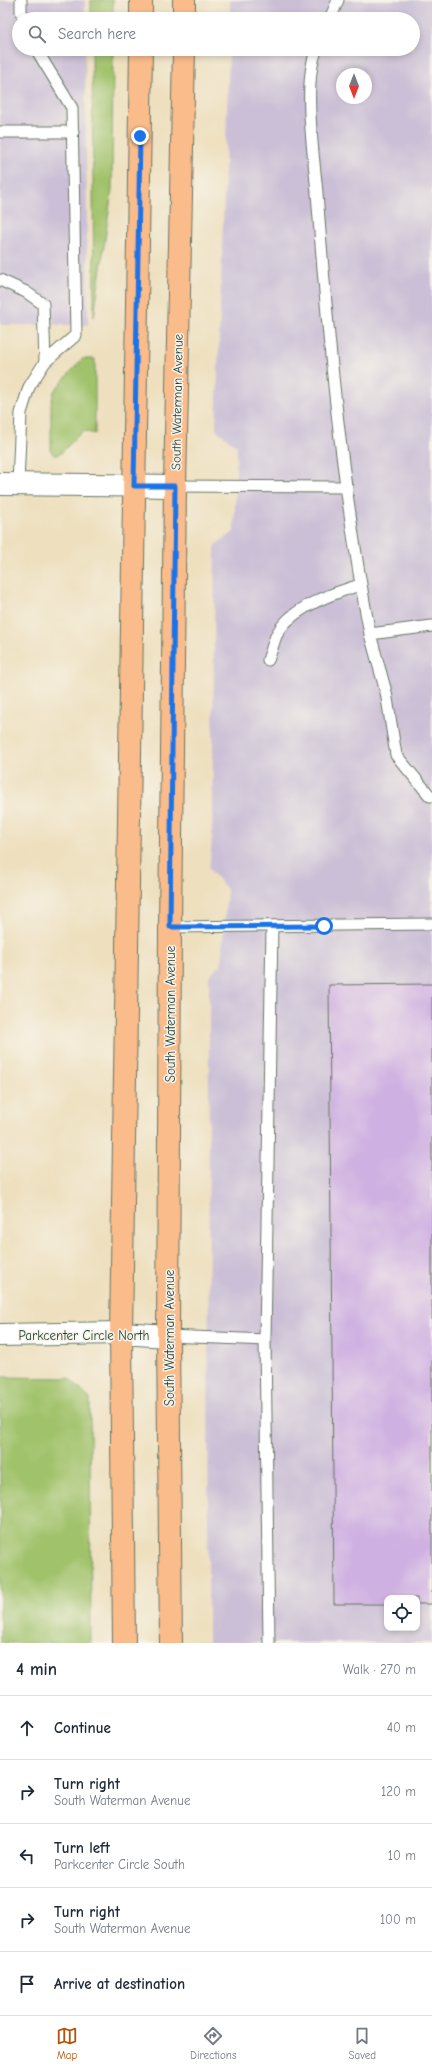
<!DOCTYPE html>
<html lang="en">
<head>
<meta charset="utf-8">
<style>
	:root { --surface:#fff; --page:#f2f2f3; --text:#1f2937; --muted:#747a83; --line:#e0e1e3; --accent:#b45309 }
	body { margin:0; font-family:"Comic Neue",sans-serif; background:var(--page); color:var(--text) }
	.controls { position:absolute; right:12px; bottom:12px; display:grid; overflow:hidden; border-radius:8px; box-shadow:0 2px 6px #0003 }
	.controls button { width:36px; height:36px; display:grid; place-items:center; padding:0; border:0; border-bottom:1px solid var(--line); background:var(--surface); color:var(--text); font:20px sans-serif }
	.compass { position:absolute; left:336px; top:68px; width:36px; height:36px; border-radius:50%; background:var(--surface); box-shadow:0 2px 6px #0003; rotate:180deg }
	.stop { position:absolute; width:12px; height:12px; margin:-9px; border:3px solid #1a73e8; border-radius:50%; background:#fff }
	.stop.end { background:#1a73e8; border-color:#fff; box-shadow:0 1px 4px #0008 }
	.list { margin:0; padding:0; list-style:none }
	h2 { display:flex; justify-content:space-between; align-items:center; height:52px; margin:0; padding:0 16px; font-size:17px }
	h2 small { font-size:13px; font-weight:400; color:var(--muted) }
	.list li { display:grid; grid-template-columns:26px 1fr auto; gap:12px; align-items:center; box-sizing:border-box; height:64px; padding:0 16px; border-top:1px solid var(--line) }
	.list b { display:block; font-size:15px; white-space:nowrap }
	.list p { margin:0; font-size:13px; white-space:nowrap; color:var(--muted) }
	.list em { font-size:13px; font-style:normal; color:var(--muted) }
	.icon { flex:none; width:22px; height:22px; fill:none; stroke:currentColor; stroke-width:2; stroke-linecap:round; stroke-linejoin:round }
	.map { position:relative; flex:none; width:432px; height:1643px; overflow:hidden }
	.search { position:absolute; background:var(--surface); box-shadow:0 2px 6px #0003; left:12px; right:12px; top:12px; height:44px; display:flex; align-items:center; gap:10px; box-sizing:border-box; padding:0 14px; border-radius:22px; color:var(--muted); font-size:15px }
	.sheet { height:372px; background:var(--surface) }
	nav { display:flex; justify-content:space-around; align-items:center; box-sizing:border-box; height:56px; border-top:1px solid var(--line); background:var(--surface); font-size:11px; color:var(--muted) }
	nav a { display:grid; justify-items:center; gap:2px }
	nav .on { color:var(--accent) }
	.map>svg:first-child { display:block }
</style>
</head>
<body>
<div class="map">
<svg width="432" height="1643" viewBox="0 0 432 1643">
	<rect width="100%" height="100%" fill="#f7f3e8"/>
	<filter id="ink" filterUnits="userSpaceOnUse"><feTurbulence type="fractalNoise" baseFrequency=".025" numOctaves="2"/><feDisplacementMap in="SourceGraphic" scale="8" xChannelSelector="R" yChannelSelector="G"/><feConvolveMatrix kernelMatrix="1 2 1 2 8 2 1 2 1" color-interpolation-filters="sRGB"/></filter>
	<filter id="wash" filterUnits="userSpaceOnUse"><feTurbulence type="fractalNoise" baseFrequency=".012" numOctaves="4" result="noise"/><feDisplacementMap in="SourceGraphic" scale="16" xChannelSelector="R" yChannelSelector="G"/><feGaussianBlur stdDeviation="0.9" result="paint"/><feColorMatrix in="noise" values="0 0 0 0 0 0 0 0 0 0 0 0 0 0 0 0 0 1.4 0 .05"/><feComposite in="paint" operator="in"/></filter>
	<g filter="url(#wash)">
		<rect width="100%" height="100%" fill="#eee0bf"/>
		<path fill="#cabfd6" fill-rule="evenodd" d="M0,0H85V19H19V49H85L88,325H0Z
			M230,0H432V1643H208L209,976L221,965L227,889L209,869L212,840L215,545L234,532L237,446L216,430L229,49H413V19H230ZM342,74H366V98H342ZM387,1598H417V1628H387Z"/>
		<path fill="#a0c26b" stroke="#608050" d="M91,0H113V19H91Z
			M92,49H113L112,190L94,317Z
			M82,359H95V434L83,431L61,453L55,456L51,451V404L54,391Z
			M0,1377L69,1378L90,1399L91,1643H0Z"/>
		<g id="blocks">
			<path fill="#cfb0e2" d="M432,984V1604H417V1598H387V1604H334L329,985Z"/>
		</g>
	</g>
	<g filter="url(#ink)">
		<use href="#blocks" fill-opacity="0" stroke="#677665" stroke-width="1"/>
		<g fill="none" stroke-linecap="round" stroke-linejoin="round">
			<g stroke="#677665" stroke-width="13">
				<path id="service" d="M21,0V11L24,19
					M330,19L338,0
					M36,49L72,108L76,335L45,362
					M317,49C302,81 314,156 317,193C328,340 342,489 370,634L432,626
					M0,132H73
					M0,280L26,292L43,304L45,362L29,387L21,413L18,484
					M175,486L347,487
					M370,634L386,692L396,755L430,796H432
					M268,660C271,652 273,644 276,636C289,608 333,593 360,585
					M170,927L432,924
					M168,1336L265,1340L269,1643
					M265,1340L272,926"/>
			</g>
			<g stroke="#677665" stroke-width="24">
				<path id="minor" d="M0,484L175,486
					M0,1335L121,1333L168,1336"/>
			</g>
			<g stroke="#677665" stroke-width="24">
				<path id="primary" d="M184,0V19
					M141,19V0
					M124,1643L121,1333L141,49
					M171,1643L168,1336L170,927L175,486L184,49"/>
			</g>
			<use href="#service" stroke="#fff" stroke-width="11"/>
			<use href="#minor" stroke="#fff" stroke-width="22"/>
			<use href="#primary" stroke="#fabc8b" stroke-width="22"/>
		</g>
	</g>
	<g fill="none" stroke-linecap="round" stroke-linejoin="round" filter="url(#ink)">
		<path stroke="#1a73e8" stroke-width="5" d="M140,136L134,486H175L170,927L324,926"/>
	</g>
	<g text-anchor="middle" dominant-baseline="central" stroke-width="3" stroke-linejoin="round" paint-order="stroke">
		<g font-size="13" fill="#1f3d34" stroke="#f7f3e8">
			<text transform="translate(177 402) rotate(-89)">South Waterman Avenue</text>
			<text transform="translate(170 1014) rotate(-90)">South Waterman Avenue</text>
			<text x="84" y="1335">Parkcenter Circle North</text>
			<text transform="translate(169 1338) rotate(-90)">South Waterman Avenue</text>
		</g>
	</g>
</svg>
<div class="controls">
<button><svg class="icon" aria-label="locate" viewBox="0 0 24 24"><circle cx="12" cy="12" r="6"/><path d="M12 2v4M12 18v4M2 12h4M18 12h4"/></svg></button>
</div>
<svg class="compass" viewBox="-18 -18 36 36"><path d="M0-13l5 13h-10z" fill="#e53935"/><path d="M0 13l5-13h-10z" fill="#747a83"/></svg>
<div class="stop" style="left:324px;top:926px"></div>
<div class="stop end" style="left:140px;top:136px"></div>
<div class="search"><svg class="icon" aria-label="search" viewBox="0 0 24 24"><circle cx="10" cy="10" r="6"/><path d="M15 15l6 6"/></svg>Search here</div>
</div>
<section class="sheet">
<h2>4 min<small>Walk · 270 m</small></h2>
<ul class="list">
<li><svg class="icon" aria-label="ahead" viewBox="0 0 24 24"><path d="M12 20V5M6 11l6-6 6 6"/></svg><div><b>Continue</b></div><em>40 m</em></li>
<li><svg class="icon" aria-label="right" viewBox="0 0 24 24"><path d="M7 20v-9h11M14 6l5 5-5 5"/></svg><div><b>Turn right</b><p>South Waterman Avenue</p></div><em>120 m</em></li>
<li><svg class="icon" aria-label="left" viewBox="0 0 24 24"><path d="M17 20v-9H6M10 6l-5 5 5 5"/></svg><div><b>Turn left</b><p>Parkcenter Circle South</p></div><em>10 m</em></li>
<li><svg class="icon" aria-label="right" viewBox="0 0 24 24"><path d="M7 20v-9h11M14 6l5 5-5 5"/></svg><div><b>Turn right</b><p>South Waterman Avenue</p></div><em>100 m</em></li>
<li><svg class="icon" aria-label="arrive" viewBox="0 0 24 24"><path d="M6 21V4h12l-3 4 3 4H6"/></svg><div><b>Arrive at destination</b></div></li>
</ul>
</section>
<nav>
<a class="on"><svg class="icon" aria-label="map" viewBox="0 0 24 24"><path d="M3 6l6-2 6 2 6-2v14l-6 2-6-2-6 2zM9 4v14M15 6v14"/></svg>Map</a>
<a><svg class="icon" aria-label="directions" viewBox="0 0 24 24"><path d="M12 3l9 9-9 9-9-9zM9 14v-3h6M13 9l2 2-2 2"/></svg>Directions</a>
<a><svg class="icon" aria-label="saved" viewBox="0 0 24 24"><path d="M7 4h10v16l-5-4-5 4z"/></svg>Saved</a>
</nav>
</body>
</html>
